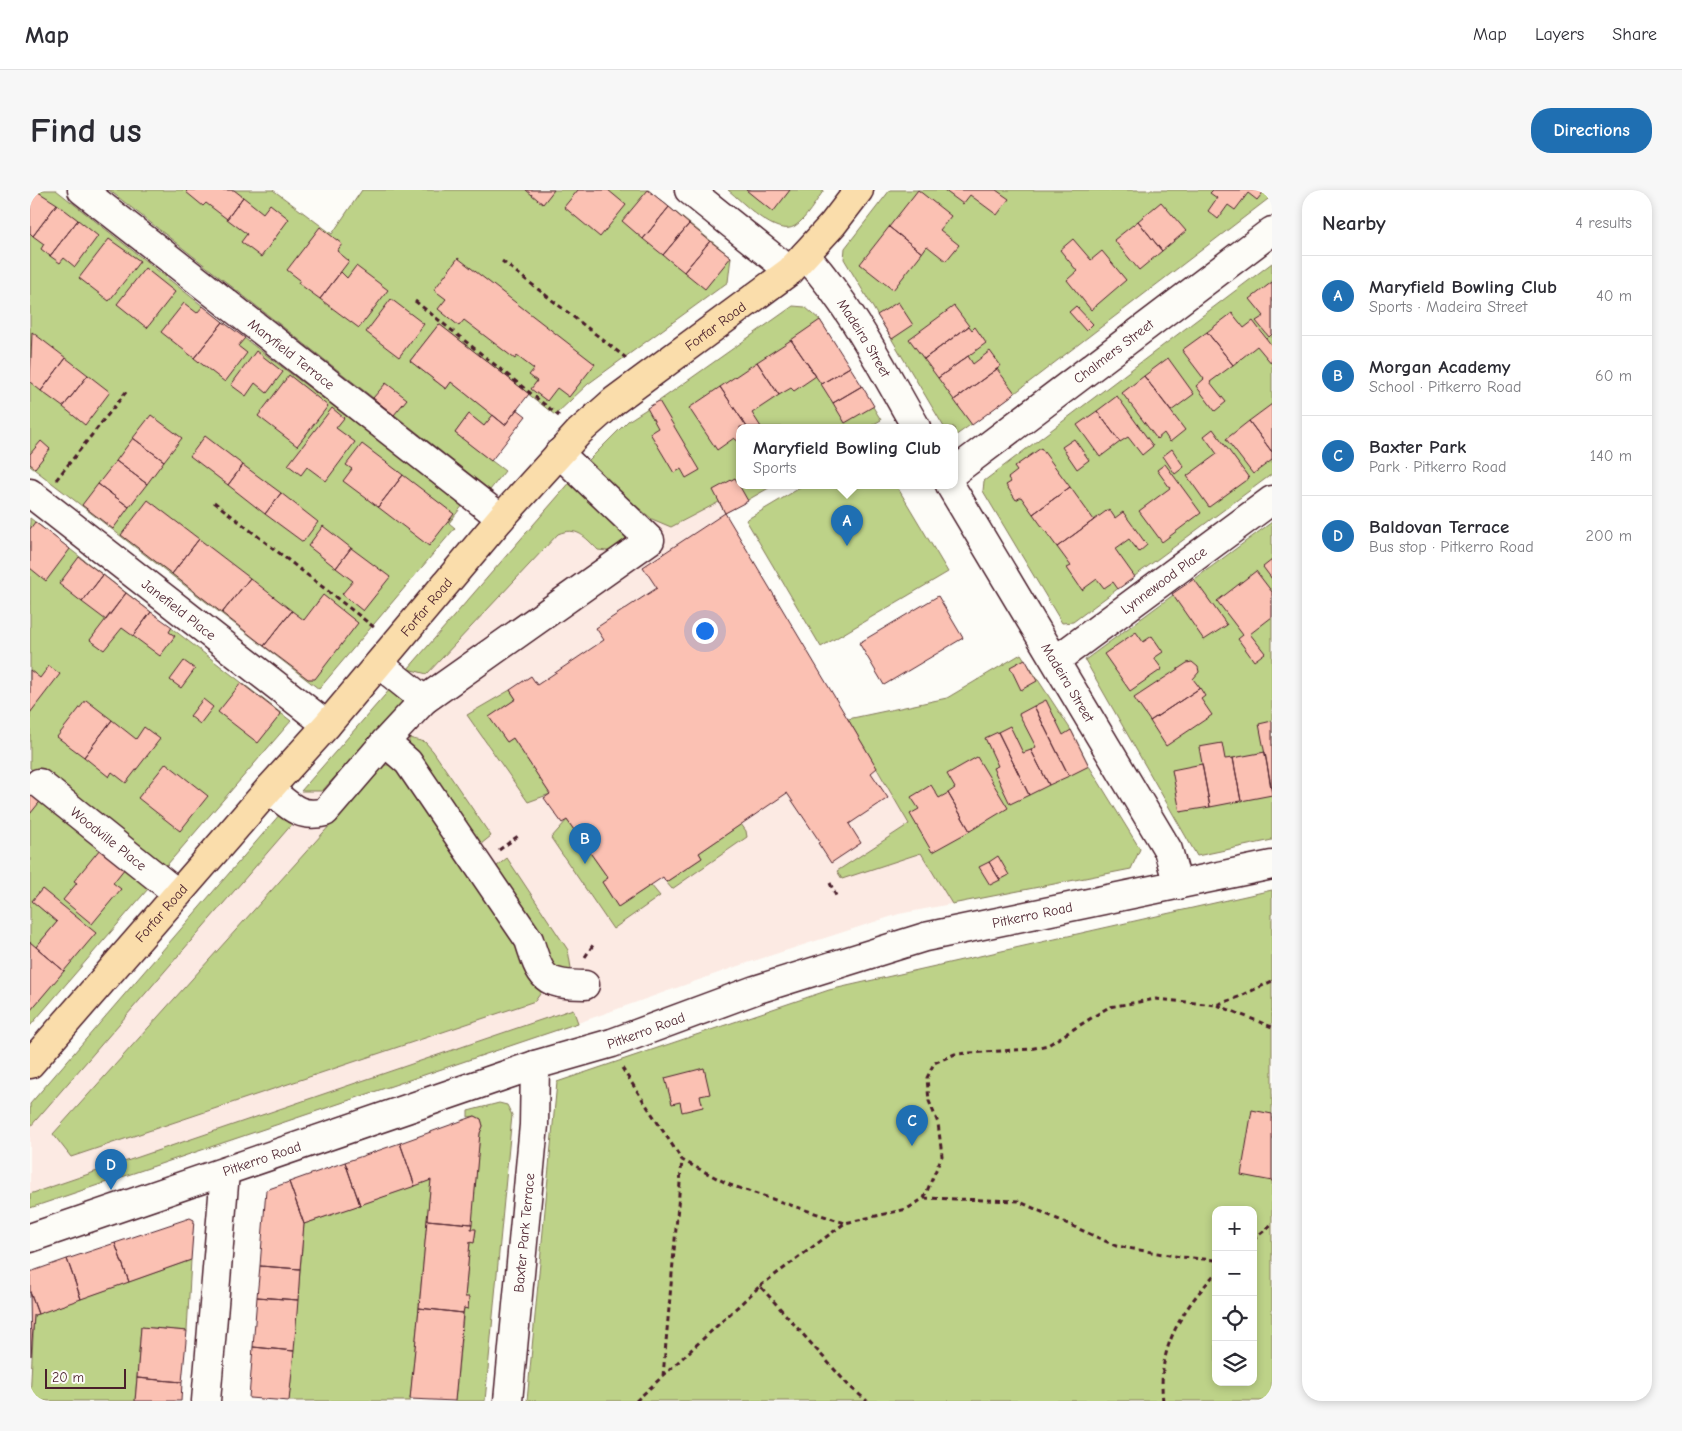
<!DOCTYPE html>
<html lang="en">
<head>
<meta charset="utf-8">
<style>
	:root { --surface:#fff; --page:#f7f7f7; --text:#2b2b33; --muted:#7c7c81; --line:#e1e1e2; --accent:#1f6fb2 }
	body { margin:0; font-family:"Comic Neue",sans-serif; background:var(--page); color:var(--text) }
	.controls { position:absolute; right:15px; bottom:15px; display:grid; overflow:hidden; border-radius:10px; box-shadow:0 2px 8px #0003 }
	.controls button { width:45px; height:45px; display:grid; place-items:center; padding:0; border:0; border-bottom:1px solid var(--line); background:var(--surface); color:var(--text); font:25px sans-serif }
	.scale { position:absolute; left:15px; bottom:12px; width:81px; box-sizing:border-box; padding-left:5px; border:2px solid #4a1f2b; border-top:0; font-size:14px; line-height:18px; white-space:nowrap; color:#4a1f2b; -webkit-text-stroke:4px #fdfcf7; paint-order:stroke }
	.you { position:absolute; left:674px; top:440px; width:18px; height:18px; margin:-12px; border:4px solid #fff; border-radius:50%; background:#1a73e8; box-shadow:0 0 0 8px #1a73e833 }
	.badge { display:grid; place-items:center; width:32px; height:32px; border-radius:50%; background:var(--accent); color:#fff; font-size:16px; font-weight:700 }
	.pin { position:absolute; translate:-50% -41px; filter:drop-shadow(0 1px 2px #0008) }
	.pin::after { content:''; position:absolute; top:26px; width:18px; height:15px; background:inherit; clip-path:polygon(0 0,100% 0,50% 100%) }
	.popup { position:absolute; left:706px; top:234px; width:222px; height:65px; box-sizing:border-box; display:grid; place-content:center; border-radius:10px; background:var(--surface); filter:drop-shadow(0 1px 4px #0005); font-size:16px; white-space:nowrap; color:var(--muted) }
	.popup b { font-size:19px; color:var(--text) }
	.popup::after { content:''; position:absolute; left:50%; top:100%; margin-left:-10px; border:10px solid transparent; border-top-color:var(--surface) }
	.list { margin:0; padding:0; list-style:none }
	h2 { display:flex; justify-content:space-between; align-items:center; height:65px; margin:0; padding:0 20px; font-size:21px }
	h2 small { font-size:16px; font-weight:400; color:var(--muted) }
	.list li { display:grid; grid-template-columns:32px 1fr auto; gap:15px; align-items:center; box-sizing:border-box; height:80px; padding:0 20px; border-top:1px solid var(--line) }
	.list b { display:block; font-size:19px; white-space:nowrap }
	.list p { margin:0; font-size:16px; white-space:nowrap; color:var(--muted) }
	.list em { font-size:16px; font-style:normal; color:var(--muted) }
	.icon { flex:none; width:28px; height:28px; fill:none; stroke:currentColor; stroke-width:2; stroke-linecap:round; stroke-linejoin:round }
	.map { position:relative; flex:none; width:1242px; height:1211px; overflow:hidden; border-radius:20px }
	header { display:flex; align-items:center; gap:30px; box-sizing:border-box; height:70px; padding:0 25px; background:var(--surface); border-bottom:1px solid var(--line) }
	header strong { font-size:24px }
	nav { display:flex; gap:28px; margin-inline-start:auto; font-size:18px }
	.intro { display:flex; align-items:center; justify-content:space-between; box-sizing:border-box; height:120px; padding:0 30px }
	h1 { margin:0; font-size:35px }
	.button { padding:12px 22px; border-radius:20px; background:var(--accent); color:#fff; font-size:18px; font-weight:700 }
	main { display:flex; gap:30px; padding:0 30px }
	aside { flex:1; background:var(--surface); border-radius:20px; box-shadow:0 2px 8px #0003 }
	.map>svg:first-child { display:block }
</style>
</head>
<body>
<header>
<strong>Map</strong>
<nav><a>Map</a><a>Layers</a><a>Share</a></nav>
</header>
<div class="intro"><h1>Find us</h1><a class="button">Directions</a></div>
<main>
<div class="map">
<svg width="1242" height="1211" viewBox="0 0 1242 1211">
	<rect width="100%" height="100%" fill="#fdfcf7"/>
	<filter id="ink" filterUnits="userSpaceOnUse"><feTurbulence type="fractalNoise" baseFrequency=".02" numOctaves="2"/><feDisplacementMap in="SourceGraphic" scale="10" xChannelSelector="R" yChannelSelector="G"/><feConvolveMatrix kernelMatrix="1 2 1 2 8 2 1 2 1" color-interpolation-filters="sRGB"/></filter>
	<g filter="url(#ink)">
		<path fill="#fceae3" d="M555,274L689,312L926,713L869,724L708,776L548,833L0,1018V914Z"/>
		<path fill="#bdd288" stroke="#84785a" fill-rule="evenodd" d="M0,0H26L193,132L433,315L419,333L425,338L289,499L0,276Z
			M79,0H243L302,44L332,0H618L701,67L698,92L558,194L525,225L409,134L380,171L416,199L421,192L463,225L454,236L439,224L425,243L475,281L460,300Z
			M698,0H794C786,11 776,29 765,36C746,48 713,12 698,0Z
			M860,0H1242V6L985,203L925,246L924,237H914L814,69L815,58Z
			M1242,73V284L1043,432L1032,433L953,301L954,291Z
			M763,116L775,117L790,130L851,230L839,237H710V295H744L695,323L689,312L641,337L622,329L555,274L598,231L629,211Z
			M543,289L602,349L586,362L568,360C555,347 547,336 528,344L397,484L378,479Z
			M775,295H866L918,382L791,457L716,330Z
			M0,328L261,531L131,682L0,578Z
			M1242,332V650L1167,666L1055,470Z
			M991,464L1041,540L1059,576L1110,659L1101,679L922,714L891,663L812,689L807,681L879,634L818,529L917,508Z
			M362,497L376,509L292,601H271Z
			M480,500L486,509L460,527L477,552L483,548L520,604L498,612L437,525Z
			M379,548L395,552L403,561L461,646L446,658L379,561Z
			M354,575H365L515,797L505,811L41,967L23,944Z
			M0,597L124,692L0,836V821L65,743L12,699L2,711L27,732L6,757L0,752Z
			M251,623L263,633L0,937V914Z
			M537,630L578,688L572,692L588,717L621,695L630,706L583,739L521,648Z
			M711,634L716,641L717,647L642,699L636,692L672,668L669,663Z
			M477,668L538,760L541,778L539,784L522,782L461,681Z
			M1242,700V1211H497L527,892L799,800ZM1186,1020H1223V1192H1186Z
			M543,819L548,833L0,1018V1004Z
			M469,913L477,915L482,925L455,1211H425L434,1118L438,1119L439,1108L435,1107L440,1052H444L446,1040L441,1039L450,943L453,936L451,929L445,926L438,927V921Z
			M401,990L380,1211H259L274,1034Z
			M161,1070L157,1141L111,1137L105,1211H0L4,1125Z"/>
		<path fill="#fbc1b3" stroke="#4a1f2b" d="M5,0L27,14L3,46L0,43V7Z
			M158,0H204L213,7L197,29L176,13L173,16L156,2Z
			M496,0H524L513,14Z
			M548,0H578L596,15L570,47L534,17Z
			M618,0L639,17L613,49L592,31Z
			M716,0H760L743,22Z
			M888,0L921,26L910,40L929,55L916,71L897,56L892,63L859,37Z
			M914,0H966L979,9L967,25L940,5L933,14Z
			M1183,0H1235L1227,10L1218,3L1205,20L1198,15L1188,29L1178,21L1187,8L1180,3Z
			M213,7L233,23L240,14L259,29L231,67L211,52L217,44L197,29Z
			M1131,12L1156,41L1132,61L1108,31Z
			M27,14L48,30L20,66L11,59L14,54L3,46Z
			M639,17L659,34L633,65L613,49Z
			M48,30L68,46L45,77L34,68L30,73L20,66Z
			M1108,31L1132,61L1109,80L1084,50Z
			M659,34L680,51L654,82L633,65Z
			M290,37L312,54L307,61L319,71L290,109L268,93L270,90L257,80Z
			M859,37L892,63L863,100L830,74Z
			M79,49L110,71L79,111L49,88Z
			M1043,49L1061,70L1072,61L1096,90L1061,120L1037,90L1047,81L1030,60Z
			M680,51L701,67L675,99L654,82Z
			M428,68L565,174L539,207L527,198L517,211L501,199L507,191L499,185L504,179L487,166L485,169L434,130L429,136L408,119L416,109L404,100Z
			M326,76L358,100L329,138L290,109L311,82L317,88Z
			M115,78L145,102L117,138L87,114Z
			M1242,92V144L1239,147L1226,131L1234,126L1220,109Z
			M361,109L394,134L369,167L336,142Z
			M868,112L883,135L862,149L847,125Z
			M154,113L167,123L173,116L193,132L164,168L131,142Z
			M924,116L939,136L894,169L879,149Z
			M1046,116L1063,134L1056,141L1039,122Z
			M1202,123L1214,138L1223,131L1242,156V174L1227,156L1203,175L1177,142Z
			M790,130L820,177L791,194L761,150Z
			M193,132L215,148L208,156L217,163L195,192L164,168Z
			M409,134L499,204L475,235L421,192L416,199L380,171Z
			M939,136L942,140L945,137L956,153L908,188L894,169Z
			M2,142L36,168L11,201L0,192Z
			M1177,142L1203,175L1180,192L1196,212L1185,221L1166,196L1174,189L1152,160Z
			M761,150L786,186L764,201L761,198L749,205L727,172Z
			M226,161L253,182L237,203L225,193L216,206L201,195Z
			M960,161L971,176L924,210L908,188L938,166L943,174Z
			M36,168L58,185L33,217L11,201Z
			M1138,168L1164,204L1141,221L1114,186Z
			M727,172L749,205L722,223L731,237H717L690,197Z
			M820,177L832,196L803,213L791,194Z
			M967,179L985,203L942,235L924,210Z
			M58,185L80,202L55,235L33,217Z
			M259,185L298,216L267,256L228,226Z
			M1114,186L1155,240L1140,252L1134,243L1127,249L1092,203Z
			M356,193L377,209L364,225L343,208Z
			M832,196L844,216L815,233L803,213Z
			M690,197L717,237H710V253L704,248L687,260L659,218Z
			M1087,206L1123,256L1112,265L1098,247L1090,252L1067,221Z
			M629,211L670,280L656,288L651,279L644,283L620,243L628,238L617,218Z
			M1242,214V262L1219,231Z
			M302,218L314,228L306,238L325,252L296,291L277,277L271,285L258,275Z
			M487,219L496,226L461,271L425,243L439,224L454,236L463,225L475,235Z
			M1067,221L1090,252L1070,267L1047,235Z
			M121,225L152,248L134,271L103,248Z
			M1219,231L1242,262V270L1223,284L1196,249Z
			M1183,239L1219,288L1179,317L1157,286L1187,264L1174,246Z
			M175,246L213,275L198,295L160,266Z
			M103,248L134,271L117,294L86,271Z
			M1044,249L1059,270L1047,279L1032,257Z
			M11,251L20,259L5,278L0,274V264Z
			M332,254L373,285L348,317L313,291L322,279L316,275Z
			M1011,258L1040,297L1003,324L991,307L986,310L976,295L981,292L978,288L987,281L984,277Z
			M1142,259L1154,277L1145,284L1133,266Z
			M86,271L117,294L99,317L68,294Z
			M1135,274L1171,323L1132,352L1109,321L1140,298L1127,280Z
			M213,275L251,303L235,324L198,295Z
			M373,285L424,324L399,356L348,317Z
			M705,288L718,311L695,323L683,300Z
			M68,294L99,317L83,339L52,315Z
			M1040,297L1064,330L1027,357L1003,324Z
			M251,303L288,332L273,352L235,324Z
			M118,310L169,349L142,384L91,345Z
			M1079,319L1085,328L1093,322L1117,355L1109,362L1099,349L1085,359L1105,387L1088,399L1083,392L1074,398L1067,389L1052,400L1037,378L1041,376L1027,357Z
			M695,323L847,578L841,583L858,608L819,634L831,653L801,673L788,653L790,652L757,603L669,663L672,668L636,692L633,687L588,717L572,692L578,688L537,630L532,633L514,608L520,604L483,548L477,552L459,527L486,509L480,500L501,486L507,495L574,450L566,438L627,398L613,377Z
			M5,332L40,359L16,391L0,378V339Z
			M293,336L321,358L306,378L278,356Z
			M169,349L220,388L192,423L142,384Z
			M321,358L360,387L333,421L312,404L323,391L306,378Z
			M49,367L73,385L52,412L29,394Z
			M1242,370V389L1233,377Z
			M1226,381L1242,402V427L1220,444L1235,463L1224,471L1208,449L1213,445L1187,411Z
			M73,385L96,403L76,430L52,412Z
			M220,388L262,421L234,456L192,423Z
			M1164,389L1197,435L1174,450L1142,404Z
			M96,403L121,422L103,446L92,438L74,460L60,450Z
			M293,405L328,433L285,489H278L234,456L262,421L274,430Z
			M908,406L933,448L854,495L829,453Z
			M121,422L142,437L139,442L145,446L130,466L103,446Z
			M1106,442L1113,452L1122,446L1133,462L1124,468L1132,479L1100,501L1074,464Z
			M995,469L1007,491L991,500L980,477Z
			M154,471L165,479L151,498L140,490Z
			M1162,472L1168,477L1169,482L1163,489L1170,498L1120,531L1104,508L1157,473Z
			M19,476L30,484L0,523V480L10,488Z
			M211,493L251,524L228,553L188,522Z
			M1170,498L1175,506L1171,509L1182,525L1136,556L1120,531Z
			M173,509L183,517L170,534L160,526Z
			M56,510L82,530L54,567L27,547Z
			M1016,510L1033,545L1041,540L1059,576L1039,586L1004,516Z
			M1004,516L1039,586L1019,595L1001,560L1006,557L989,524Z
			M82,530L106,549L114,537L130,549L96,593L82,582L79,587L54,567Z
			M1242,531V600L1229,534Z
			M980,536L993,563L1001,560L1019,595L999,605L968,542Z
			M968,542L999,605L980,614L963,578L968,576L955,548Z
			M1192,553L1195,569L1203,568L1211,611L1180,617L1169,557Z
			M1235,562L1242,605L1211,611L1203,568Z
			M947,567L978,618L940,641L918,603L925,598L917,584Z
			M136,573L178,606L150,641L108,608Z
			M1172,574L1180,617L1150,622L1142,580Z
			M901,595L909,608L918,603L940,641L902,662L880,624L889,619L881,607Z
			M0,597L13,608L0,624Z
			M70,659L95,678L83,693L91,699L62,734L33,710L47,693L44,691Z
			M968,666L979,685L970,690L959,672Z
			M959,672L970,690L960,695L949,677Z
			M12,699L66,743L34,781L6,757L27,732L2,711Z
			M0,752L34,781L0,821Z
			M674,878L680,904L670,906L673,917L652,922L650,912L642,914L635,888Z
			M1222,920L1242,924V991L1211,985Z
			M445,926L451,929L453,936L450,943L442,1034L397,1030L401,990L385,996L370,953Z
			M370,953L385,996L330,1015L315,972Z
			M315,972L330,1015L274,1034L259,992Z
			M259,992L274,1034L270,1079L230,1076L236,1000Z
			M160,1028L164,1030L161,1070L99,1092L85,1053Z
			M397,1030L442,1034L441,1039H446L444,1053L440,1052L435,1107H439L438,1119L434,1118L433,1123L389,1118Z
			M85,1053L99,1092L51,1109L37,1069Z
			M37,1069L51,1109L8,1124L0,1102V1082Z
			M230,1076L270,1079L268,1110L227,1107Z
			M0,1102L8,1124L4,1125L1,1166Z
			M227,1107L268,1110L264,1161L223,1157Z
			M389,1118L433,1123L425,1211L380,1209Z
			M111,1137L157,1141L152,1192L107,1188Z
			M223,1157L264,1161L259,1211L219,1208Z
			M107,1188L152,1192L151,1211H105Z"/>
		<g fill="none" stroke-linecap="round" stroke-linejoin="round">
			<g stroke="#4a1f2b" stroke-width="31">
				<g id="minor">
					<path id="s1" d="M52,0L471,328"/>
					<path d="M659,0L760,81"/>
					<path id="s2" d="M775,65C821,116 852,178 886,237"/>
					<path id="s3" d="M924,282L1242,41"/>
					<path id="s4" d="M920,295L1138,660L1148,695"/>
					<path id="s5" d="M0,303L297,535"/>
					<path id="s6" d="M1026,470L1242,310"/>
					<path d="M349,474L394,510"/>
					<path d="M355,552L378,572L499,750C511,788 513,795 555,795"/>
					<path id="s7" d="M9,593L148,704"/>
					<path d="M239,599C259,615 269,629 295,622L355,552L394,510L620,350L529,263"/>
					<path id="s8" d="M0,1048L505,875L582,853L725,800L895,747L1242,675"/>
					<path d="M176,1211L195,982"/>
					<path id="s9" d="M478,1211L504,935L505,875"/>
				</g>
			</g>
			<g stroke="#4a1f2b" stroke-width="31">
				<g id="major">
					<path id="s10" d="M0,874L239,599L297,535L471,328L549,242L584,211L760,81L803,34L829,0"/>
				</g>
			</g>
			<path stroke="#4a1f2b" stroke-width="3" stroke-dasharray="5 4" stroke-linecap="butt" d="M472,71L596,168
				M385,111L529,226
				M26,290L96,202
				M184,312L345,438
				M469,660L488,646
				M800,693L806,706
				M555,767L563,755
				M1187,815L1242,837
				M592,878L652,970L700,995L815,1033
				M894,1008L988,1011L1086,1056L1151,1067L1186,1070
				M1223,1050L1242,1034
				M730,1096L815,1033L877,1019L894,1008L912,966L908,933L899,911L897,888L904,873L925,864L1000,859L1018,855L1079,817L1126,809L1186,815L1209,807L1242,791
				M633,1186L652,970
				M606,1211L730,1096L819,1196L837,1211
				M1133,1211C1127,1158 1151,1121 1186,1083"/>
			<use href="#minor" stroke="#fdfcf7" stroke-width="28"/>
			<use href="#major" stroke="#faddab" stroke-width="28"/>
		</g>
	</g>
	<g text-anchor="middle" dominant-baseline="central" stroke-width="4" stroke-linejoin="round" paint-order="stroke">
		<g font-size="14" fill="#4a1f2b" stroke="#fdfcf7">
			<text stroke="none"><textPath href="#s10" startOffset="1010">Forfar Road</textPath></text>
			<text stroke="none"><textPath href="#s2" startOffset="102">Madeira Street</textPath></text>
			<text stroke="none"><textPath href="#s3" startOffset="200">Chalmers Street</textPath></text>
			<text stroke="none"><textPath href="#s1" startOffset="266">Maryfield Terrace</textPath></text>
			<text stroke="none"><textPath href="#s6" startOffset="134">Lynnewood Place</textPath></text>
			<text stroke="none"><textPath href="#s10" startOffset="605">Forfar Road</textPath></text>
			<text stroke="none"><textPath href="#s5" startOffset="189">Janefield Place</textPath></text>
			<text stroke="none"><textPath href="#s4" startOffset="230">Madeira Street</textPath></text>
			<text stroke="none"><textPath href="#s7" startOffset="89">Woodville Place</textPath></text>
			<text stroke="none"><textPath href="#s10" startOffset="200">Forfar Road</textPath></text>
			<text stroke="none"><textPath href="#s8" startOffset="1054">Pitkerro Road</textPath></text>
			<text stroke="none"><textPath href="#s8" startOffset="650">Pitkerro Road</textPath></text>
			<text stroke="none"><textPath href="#s8" startOffset="245">Pitkerro Road</textPath></text>
			<text stroke="none"><textPath href="#s9" startOffset="169">Baxter Park Terrace</textPath></text>
		</g>
	</g>
</svg>
<div class="controls">
<button>+</button>
<button>−</button>
<button><svg class="icon" aria-label="locate" viewBox="0 0 24 24"><circle cx="12" cy="12" r="6"/><path d="M12 2v4M12 18v4M2 12h4M18 12h4"/></svg></button>
<button><svg class="icon" aria-label="layers" viewBox="0 0 24 24"><path d="M12 4l9 5-9 5-9-5zM3 14l9 5 9-5"/></svg></button>
</div>
<div class="scale">20 m</div>
<div class="you"></div>
<div class="pin badge" style="left:817px;top:356px">A</div>
<div class="popup"><b>Maryfield Bowling Club</b>Sports</div>
<div class="pin badge" style="left:555px;top:674px">B</div>
<div class="pin badge" style="left:882px;top:956px">C</div>
<div class="pin badge" style="left:81px;top:1000px">D</div>
</div>
<aside>
<h2>Nearby<small>4 results</small></h2>
<ul class="list">
<li><span class="badge">A</span><div><b>Maryfield Bowling Club</b><p>Sports · Madeira Street</p></div><em>40 m</em></li>
<li><span class="badge">B</span><div><b>Morgan Academy</b><p>School · Pitkerro Road</p></div><em>60 m</em></li>
<li><span class="badge">C</span><div><b>Baxter Park</b><p>Park · Pitkerro Road</p></div><em>140 m</em></li>
<li><span class="badge">D</span><div><b>Baldovan Terrace</b><p>Bus stop · Pitkerro Road</p></div><em>200 m</em></li>
</ul>
</aside>
</main>
</body>
</html>
